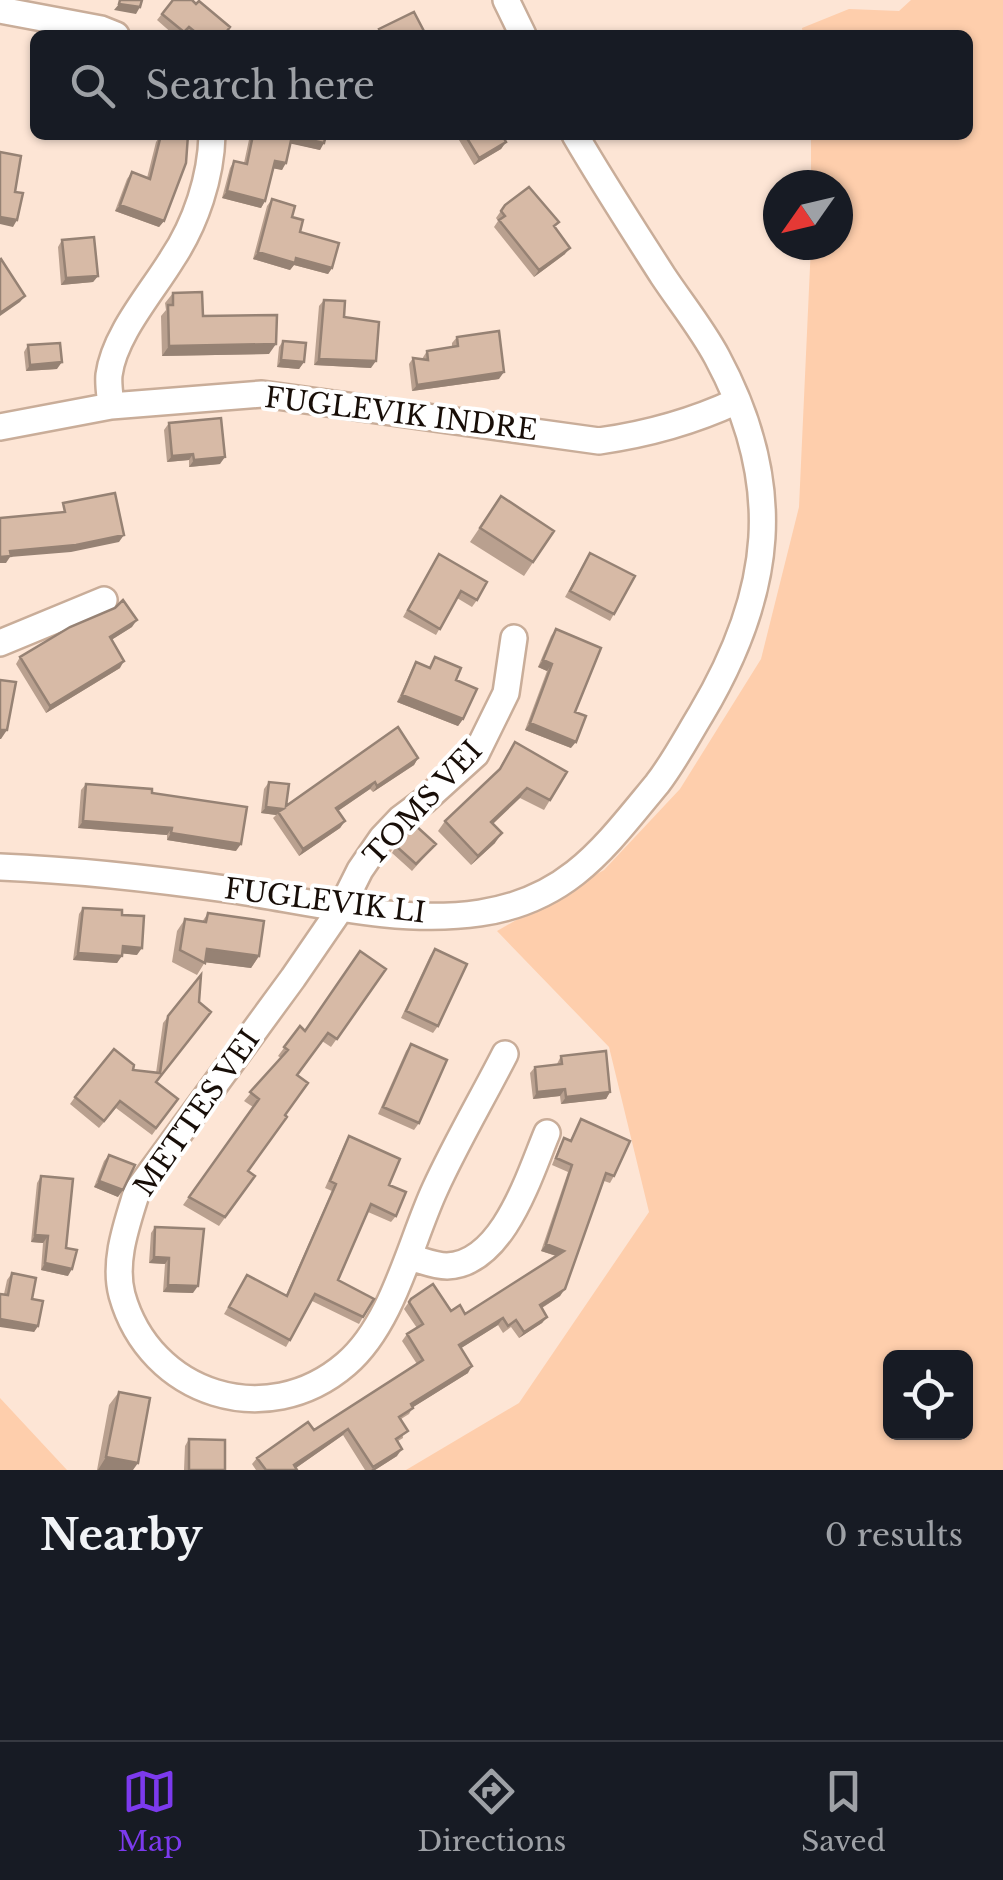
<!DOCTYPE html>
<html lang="en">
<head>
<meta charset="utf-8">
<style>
	:root { --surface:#171b24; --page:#20242c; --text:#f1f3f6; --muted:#9ea1a6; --line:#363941; --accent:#7c3aed }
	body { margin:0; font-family:"Libre Baskerville",serif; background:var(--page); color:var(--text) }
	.controls { position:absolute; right:30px; bottom:30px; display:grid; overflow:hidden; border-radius:15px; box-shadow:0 2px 8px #0004 }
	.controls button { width:90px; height:90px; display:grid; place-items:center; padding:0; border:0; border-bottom:2px solid var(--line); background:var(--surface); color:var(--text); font:50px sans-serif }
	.compass { position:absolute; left:763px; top:170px; width:90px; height:90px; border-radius:50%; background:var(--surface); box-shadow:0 2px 8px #0004; rotate:236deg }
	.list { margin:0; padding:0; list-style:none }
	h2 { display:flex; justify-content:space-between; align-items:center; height:130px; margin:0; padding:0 40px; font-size:42px }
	h2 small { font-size:32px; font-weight:400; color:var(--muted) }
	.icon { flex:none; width:55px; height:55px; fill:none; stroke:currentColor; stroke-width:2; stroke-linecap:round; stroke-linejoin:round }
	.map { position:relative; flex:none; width:1003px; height:1470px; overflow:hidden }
	.search { position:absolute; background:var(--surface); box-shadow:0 2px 8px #0004; left:30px; right:30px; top:30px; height:110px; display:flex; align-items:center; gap:25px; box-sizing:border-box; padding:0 35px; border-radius:15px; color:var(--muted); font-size:38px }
	.sheet { height:270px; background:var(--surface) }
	nav { display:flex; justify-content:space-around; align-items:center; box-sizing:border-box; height:140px; border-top:2px solid var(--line); background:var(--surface); font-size:28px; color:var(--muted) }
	nav a { display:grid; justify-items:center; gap:5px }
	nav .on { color:var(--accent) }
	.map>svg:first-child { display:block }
</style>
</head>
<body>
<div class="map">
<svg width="1003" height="1470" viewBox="0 0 1003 1470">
	<rect width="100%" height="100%" fill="#fde5d5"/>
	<path fill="#feceac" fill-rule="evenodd" d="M911,0H1003V1470H406L519,1403L649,1212L609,1047L497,931L604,870L680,789L761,659L799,507L811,245H838V185H811V135H968V35H803L802,28L849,9L899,11ZM890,1358H966V1432H890Z
		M0,1398L67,1470H0Z"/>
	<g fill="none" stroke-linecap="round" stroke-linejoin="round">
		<g stroke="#c9ad99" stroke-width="30">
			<path id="minor" d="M506,0L523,35
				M0,10L101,29L116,35
				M111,406C110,396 108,384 109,375C114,335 152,292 172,259C196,223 211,177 212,135
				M0,427L111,406L262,394L599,441C649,434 692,422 737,401
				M0,643L104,600
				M0,867C77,870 156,879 233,890C312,902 399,925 480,913C568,900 604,848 657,784C674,762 687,737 701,714C773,593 786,485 717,357C702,329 681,303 663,276C633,229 603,183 575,135
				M505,1054C482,1099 456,1143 435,1189C410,1243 393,1324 346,1364C267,1432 150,1395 122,1295C113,1261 127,1224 137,1191L293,978L341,908L360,870L382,838L400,819L424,801L476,754L506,693L514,638
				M409,1257C421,1260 435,1266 447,1266C503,1264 529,1176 547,1133"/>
		</g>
		<use href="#minor" stroke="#fff" stroke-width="25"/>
	</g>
	<path fill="#b9a08f" d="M173,0L196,4L225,35H186L184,33L183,35H174L157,20Z
		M161,135L164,221L159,227L115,211L127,179L132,172L147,178L156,142Z
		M250,135H326L320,150L291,143L282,170L274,168L265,201L261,208L222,198L230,168L234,161L244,163Z
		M456,135H502L506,142L501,149L474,165Z
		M272,199L292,217L300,232L332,268L328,274L294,265L290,270L253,259L267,206Z
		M505,205L555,227L565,254L534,277L494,227L498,221L496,218Z
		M62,240L98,276L93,282L61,285L58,247Z
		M173,293L203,316L269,354L162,356L161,316L166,310L165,303Z
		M324,300L344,317L371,368L314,365L319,306Z
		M457,337L499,379L412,391L409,364L413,358L422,359L427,351L452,347V343Z
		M283,341L304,362L299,369L277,367L279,347Z
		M28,345L57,369L26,371L24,352Z
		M169,423L220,464L189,467V460L167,462L164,430Z
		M501,496L554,531L524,576L470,542Z
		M590,553L614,614L610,621L565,597Z
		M439,554L477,600L472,607L457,598L436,635L403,617Z
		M132,627L111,640L120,668L46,713L16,664L20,657Z
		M556,629L571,748L525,730L547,671L538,667L551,636Z
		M435,657L456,680L463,719L458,726L397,702L412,669L416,662L429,668Z
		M515,742L550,800L544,810L520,798L493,824L495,843L471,865L438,831L445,821L497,772Z
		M418,758L414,765L373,792L370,789L338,811L345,821L340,828L299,856L273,818L276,815L261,813L264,789L269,782L286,806Z
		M86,784L152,793L236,851L167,840V835L78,828L81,790Z
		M436,844L412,871L392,853L396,846Z
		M83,908L137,955L122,953L117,963L73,960L79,914Z
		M208,913L259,956L251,968L205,962L197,975L172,962L177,931L185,919L202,922Z
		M435,949L438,1026L433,1033L401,1018L430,956Z
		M386,969L331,1047L322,1041L297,1075L285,1115L248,1171L255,1176L219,1226L183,1205L253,1107L244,1101L281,1058L278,1056L300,1026L305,1031Z
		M201,975L156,1082L178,1099L152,1135L116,1108L99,1128L70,1104L75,1097L133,1070L156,1073L163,1023Z
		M411,1044L419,1123L414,1130L378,1114L406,1051Z
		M561,1056L610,1092L606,1099L561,1104L560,1096L533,1099L530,1073L535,1067L557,1064Z
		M581,1119L614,1176L610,1183L604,1181L560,1296L542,1308L547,1317L542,1323L519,1338L511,1327L503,1333L498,1325L461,1348L468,1373L413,1407L409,1414L401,1419L403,1438L398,1441L397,1456L375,1470H365L343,1435L296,1468L297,1470H256L252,1464L257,1458L314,1430L417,1364L402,1341L407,1334L417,1328L404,1309L411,1299L451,1311L465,1314L556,1256L541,1251L568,1172L552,1165L560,1145L564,1138L570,1141Z
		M349,1136L389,1185L396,1216L391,1222L368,1212L338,1280L363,1317L359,1324L312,1301L286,1347L224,1314L247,1275L286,1295L332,1191L325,1188L345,1143Z
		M109,1155L118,1197L94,1187L104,1161Z
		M41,1176L68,1276L41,1270L43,1243L31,1242L37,1183Z
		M155,1227L193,1293L163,1292L165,1264L149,1263L151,1233Z
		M12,1273L32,1299L38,1326L34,1332L4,1294L7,1280Z
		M119,1392L133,1470H97L109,1405Z
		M189,1439L225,1470H184L185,1446Z"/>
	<path fill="#968274" d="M119,4L140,7L136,14L114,10Z
		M292,136L324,143L320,150L288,143Z
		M506,142L501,149L474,165L479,158Z
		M275,161L286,163L282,170L271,168Z
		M227,191L265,201L261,208L222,198Z
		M120,205L164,221L159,227L115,211Z
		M0,217L17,220L13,227L0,224Z
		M570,248L565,254L534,277L539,270Z
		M258,252L296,258L332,268L328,274L294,265L290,270L253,259Z
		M98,276L93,282L61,285L66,278Z
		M25,296L20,302L0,316V313Z
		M276,344L269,354L162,356L169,346Z
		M319,359L376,361L371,368L314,365Z
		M281,360L304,362L299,369L277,367Z
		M62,362L57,369L26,371L30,365Z
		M504,372L499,379L412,391L417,385Z
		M193,454L189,460L167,462L172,456Z
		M225,457L220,464L189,467L194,460Z
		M124,535L119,542L71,552L10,557L6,563H0V557L10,551Z
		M137,620L132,627L105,644L110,637Z
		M543,660L552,664L547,671L538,667Z
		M124,661L120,668L46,713L50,706Z
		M402,695L463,719L458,726L397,702Z
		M530,723L576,742L571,748L525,730Z
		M0,729L7,730L1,739H0Z
		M418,758L414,765L373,792L377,786Z
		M375,782L370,789L332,815L336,808Z
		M527,788L520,798L484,832L491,822Z
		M266,807L283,809L276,815L261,813Z
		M83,821L172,828L167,835L78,828Z
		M345,821L340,828L299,856L303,849Z
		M171,833L241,844L236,851L167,840Z
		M502,833L495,843L471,865L478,856Z
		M123,946L142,948L137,955L118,953Z
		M207,949L259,956L251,968L203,962Z
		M78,953L122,956L117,963L73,960Z
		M565,1089L560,1096L533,1099L537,1092Z
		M610,1092L606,1099L561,1104L566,1097Z
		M99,1181L123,1190L118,1197L94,1187Z
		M35,1235L48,1236L43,1243L31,1242Z
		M546,1244L564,1251L560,1257L541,1251Z
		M154,1257L169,1258L165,1264L149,1263Z
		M45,1263L72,1269L68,1276L41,1270Z
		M168,1285L198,1286L193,1293L163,1292Z
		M565,1289L560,1296L535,1312L540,1305Z
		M547,1317L542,1323L519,1338L524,1332Z
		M503,1318L498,1325L455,1352L459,1345Z
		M0,1319L38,1326L34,1332L0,1327Z
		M472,1366L468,1373L407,1411L411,1404Z
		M348,1429L343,1435L293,1470L294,1465Z
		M402,1449L397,1456L375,1470H371Z
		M106,1457L138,1463L133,1470H98Z"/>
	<path fill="#d7baa6" stroke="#968274" stroke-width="2.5" d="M120,0H142L140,7L119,4Z
		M173,0H192L196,4L199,1L230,27L224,35H199L189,27L184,32L162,14Z
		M414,12L426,35H382L379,29Z
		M161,135H188L186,163L164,221L120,205L132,172L150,179Z
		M253,135H326L324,143L292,136L286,163L275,161L265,201L227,191L234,161L247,164Z
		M465,135H502L506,142L479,158Z
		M0,152L21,156L15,192L23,193L17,220L0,217Z
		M529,187L559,222L554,226L570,248L539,270L499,220L505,216L501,211L505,205Z
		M272,199L295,206L292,217L303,220L300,232L339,243L332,268L296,258L295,263L258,252Z
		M94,237L98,276L66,278L62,240Z
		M1,259L25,296L0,313V260Z
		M202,292L203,316L277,315L276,344L169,346L168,305H173V293Z
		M324,300L345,301L344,317L379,322L376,361L319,359Z
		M499,331L504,372L417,385L413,358L428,360L427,351L458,346L457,337Z
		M283,341L306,343L304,362L281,360Z
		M60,343L62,362L30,365L28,345Z
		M221,418L225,457L194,460L193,454L172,456L169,423Z
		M115,493L124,535L76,545L10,551L11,556L0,557V518L65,512L63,503Z
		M501,496L554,531L533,562L480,528Z
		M590,553L635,576L614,614L570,591Z
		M439,554L487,582L477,600L461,591L440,629L408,610Z
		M123,600L137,620L110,637L124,661L50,706L20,657L70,627L115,608Z
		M556,629L601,648L575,712L586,716L576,742L530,723L552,664L543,660Z
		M435,657L461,668L456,680L477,689L463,719L402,695L416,662L430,668Z
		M0,680L16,682L7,730H0Z
		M398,727L418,758L377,786L375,782L336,808L345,821L303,849L278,812L283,809L266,807L269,782L289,784L286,806Z
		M515,742L567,772L550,800L527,788L491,822L502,833L478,856L445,821L500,769Z
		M86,784L152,789V793L247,807L241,844L171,833L172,828L83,821Z
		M415,825L436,844L416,864L396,846Z
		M83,908L122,910V915L144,916L142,948L123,946L122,956L78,953Z
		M208,913L264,921L259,956L207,949L205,963L180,950L185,919L206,922Z
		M435,949L467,964L438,1026L406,1011Z
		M360,951L386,969L337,1039L328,1033L297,1075L308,1083L285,1115L287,1117L248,1171L255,1176L225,1217L189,1197L259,1099L250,1092L288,1050L284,1047L300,1026L305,1031Z
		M201,975L199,1002L211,1012L156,1082L178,1099L156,1128L120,1101L104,1121L75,1097L114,1049L134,1065L133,1070L160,1073L168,1016Z
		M411,1044L447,1060L419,1123L383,1107Z
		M606,1051L610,1092L566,1097L565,1089L537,1092L535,1067L562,1064L561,1056Z
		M581,1119L630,1141L614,1176L606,1173L565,1289L540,1305L547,1317L524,1332L516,1320L508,1326L503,1318L459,1345L472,1366L411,1404L413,1408L399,1417L408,1431L396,1439L402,1449L373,1467L348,1429L294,1465L297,1470H266L257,1458L308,1422L314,1430L423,1360L407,1334L423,1324L409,1302L411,1299L433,1284L451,1311L460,1305L465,1314L564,1251L546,1244L572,1165L556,1158L564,1138L571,1141Z
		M349,1136L400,1159L389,1185L406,1192L396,1216L371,1204L338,1280L374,1299L363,1317L315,1294L290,1340L229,1307L247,1275L287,1296L336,1184L330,1181Z
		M109,1155L135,1165L123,1190L99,1181Z
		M41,1176L73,1179L66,1248L77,1250L72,1269L45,1263L48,1236L35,1235Z
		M155,1227L204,1229L198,1286L168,1285L169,1258L154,1257Z
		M12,1273L36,1278L32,1299L43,1301L38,1326L0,1319V1294L8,1295Z
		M119,1392L150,1398L138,1463L106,1457Z
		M189,1439L225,1440V1470H189Z"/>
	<g text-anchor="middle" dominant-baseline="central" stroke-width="8" stroke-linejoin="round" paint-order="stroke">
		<g font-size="28" fill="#180e08" stroke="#fff">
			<text transform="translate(401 414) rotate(7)">FUGLEVIK INDRE</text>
			<text transform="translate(423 803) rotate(-47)">TOMS VEI</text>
			<text transform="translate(325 901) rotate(7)">FUGLEVIK LI</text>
			<text transform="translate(197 1113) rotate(-55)">METTES VEI</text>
		</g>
	</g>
</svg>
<div class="controls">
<button><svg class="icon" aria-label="locate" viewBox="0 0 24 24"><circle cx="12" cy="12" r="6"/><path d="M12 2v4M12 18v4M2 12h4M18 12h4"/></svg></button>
</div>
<svg class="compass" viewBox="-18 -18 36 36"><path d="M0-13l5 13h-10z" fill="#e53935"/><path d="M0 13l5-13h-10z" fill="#9ea1a6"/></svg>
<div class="search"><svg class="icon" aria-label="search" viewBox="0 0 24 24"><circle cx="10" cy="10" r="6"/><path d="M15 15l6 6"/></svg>Search here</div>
</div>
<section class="sheet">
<h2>Nearby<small>0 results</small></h2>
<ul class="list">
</ul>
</section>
<nav>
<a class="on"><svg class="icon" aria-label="map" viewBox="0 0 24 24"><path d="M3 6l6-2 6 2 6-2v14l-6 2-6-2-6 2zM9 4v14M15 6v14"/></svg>Map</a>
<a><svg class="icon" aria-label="directions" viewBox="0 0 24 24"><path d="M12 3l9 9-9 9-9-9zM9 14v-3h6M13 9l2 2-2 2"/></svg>Directions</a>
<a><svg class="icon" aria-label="saved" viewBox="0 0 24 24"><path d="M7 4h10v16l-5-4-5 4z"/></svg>Saved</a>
</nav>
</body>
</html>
